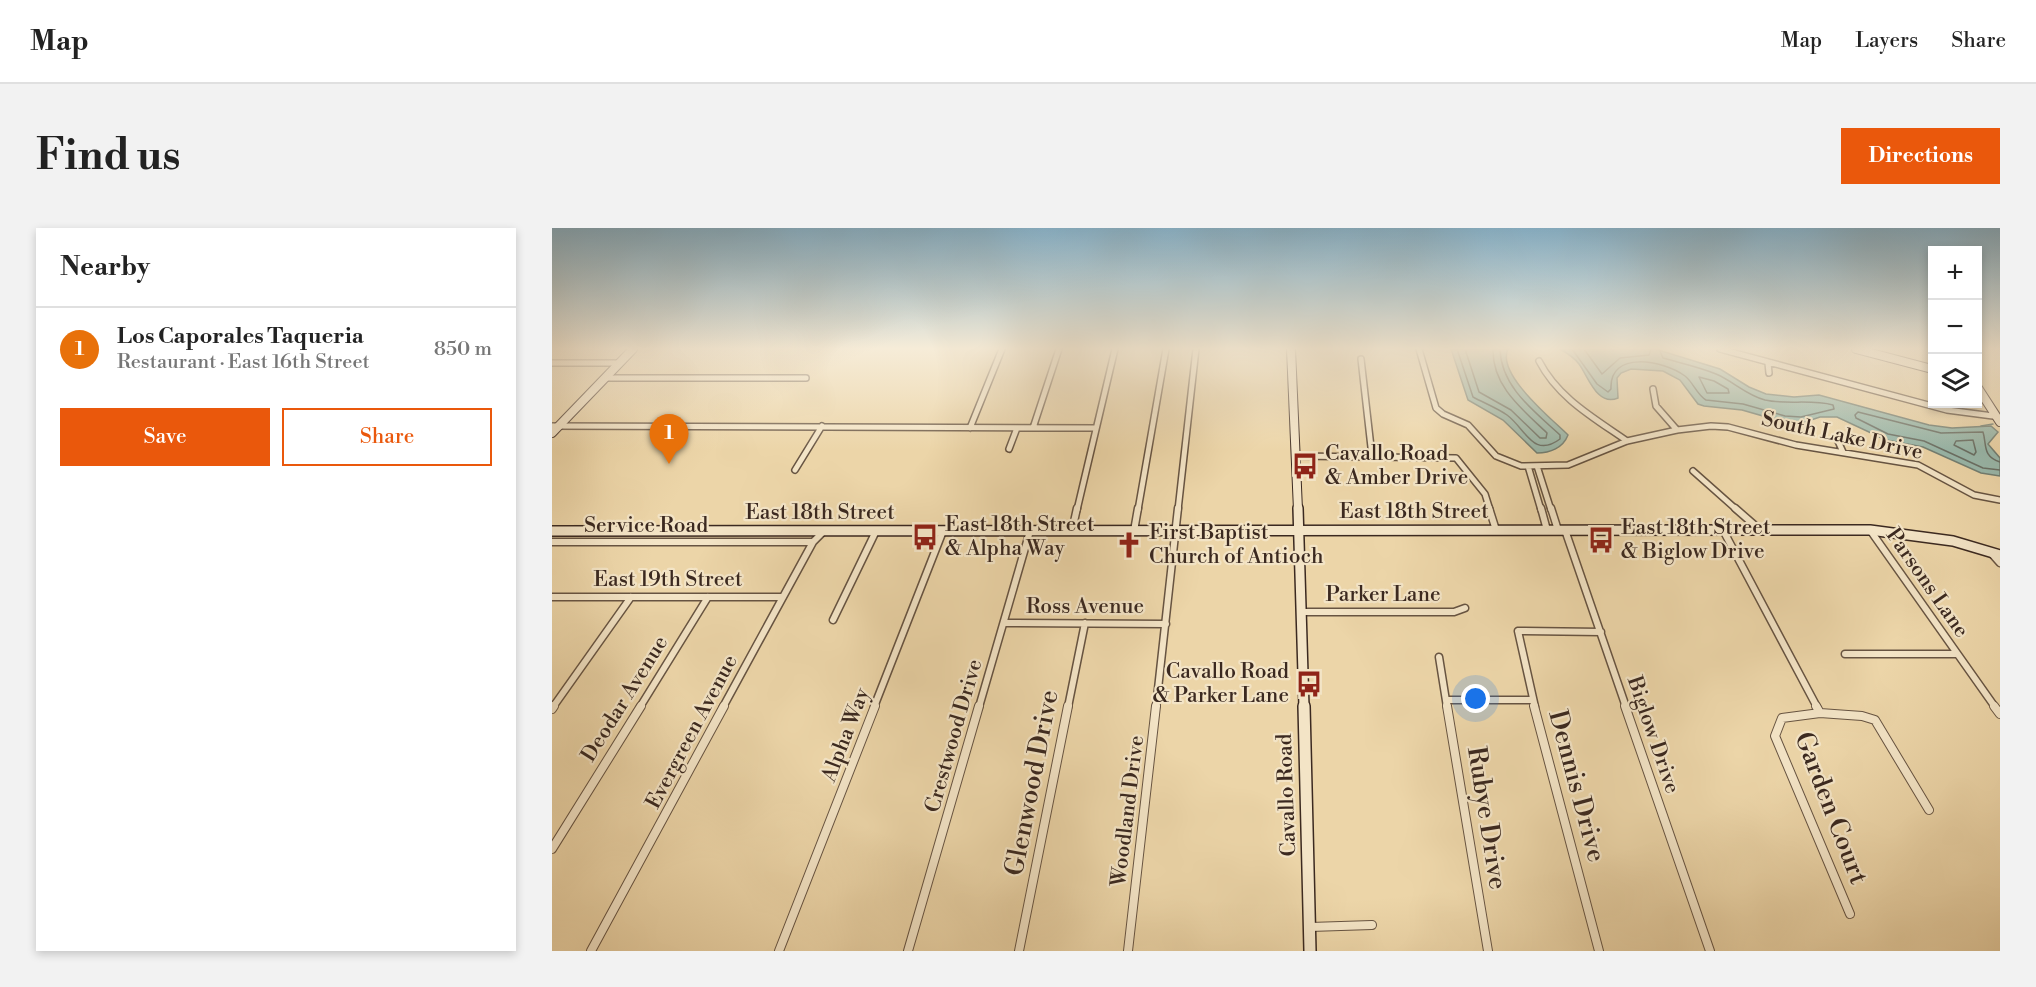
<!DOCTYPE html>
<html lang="en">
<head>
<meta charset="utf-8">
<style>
	:root { --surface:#fff; --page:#f2f2f2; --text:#222; --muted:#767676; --line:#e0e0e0; --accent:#ea580c }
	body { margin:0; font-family:"Libre Bodoni",serif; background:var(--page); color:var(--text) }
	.controls { position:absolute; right:18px; top:18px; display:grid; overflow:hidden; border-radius:0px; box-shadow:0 3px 9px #0003 }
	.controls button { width:54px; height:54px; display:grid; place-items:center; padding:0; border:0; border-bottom:2px solid var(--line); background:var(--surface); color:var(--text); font:30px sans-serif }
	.you { position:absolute; left:924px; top:471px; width:21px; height:21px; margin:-15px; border:4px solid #fff; border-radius:50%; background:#1a73e8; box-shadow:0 0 0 9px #1a73e833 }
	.badge { display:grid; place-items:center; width:39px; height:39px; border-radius:50%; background:var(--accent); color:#fff; font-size:20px; font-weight:700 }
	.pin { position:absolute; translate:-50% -50px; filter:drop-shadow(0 2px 3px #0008) }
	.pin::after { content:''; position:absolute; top:32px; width:21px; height:18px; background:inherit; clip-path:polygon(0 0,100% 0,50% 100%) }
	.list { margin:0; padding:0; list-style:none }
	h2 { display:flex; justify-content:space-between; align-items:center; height:78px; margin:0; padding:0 24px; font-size:26px }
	h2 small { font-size:20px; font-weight:400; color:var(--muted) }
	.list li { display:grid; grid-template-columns:39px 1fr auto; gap:18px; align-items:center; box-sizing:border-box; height:84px; padding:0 24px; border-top:2px solid var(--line) }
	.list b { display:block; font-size:22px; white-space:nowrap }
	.list p { margin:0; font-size:20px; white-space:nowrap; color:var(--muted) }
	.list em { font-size:20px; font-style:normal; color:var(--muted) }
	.actions { display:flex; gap:12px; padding:18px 24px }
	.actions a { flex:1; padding:14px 0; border:2px solid var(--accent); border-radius:0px; text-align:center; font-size:21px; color:var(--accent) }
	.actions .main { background:var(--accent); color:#fff }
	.icon { flex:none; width:33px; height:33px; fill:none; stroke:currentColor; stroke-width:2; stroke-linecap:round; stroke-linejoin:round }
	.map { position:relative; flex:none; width:1448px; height:723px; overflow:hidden; border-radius:0px }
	header { display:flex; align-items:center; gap:36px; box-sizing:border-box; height:84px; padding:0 30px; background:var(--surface); border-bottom:2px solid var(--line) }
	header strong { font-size:28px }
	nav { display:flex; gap:33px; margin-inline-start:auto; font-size:21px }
	.intro { display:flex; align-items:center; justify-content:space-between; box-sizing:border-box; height:144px; padding:0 36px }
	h1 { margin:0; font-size:42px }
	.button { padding:15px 27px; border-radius:0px; background:var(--accent); color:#fff; font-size:21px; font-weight:700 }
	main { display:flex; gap:36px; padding:0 36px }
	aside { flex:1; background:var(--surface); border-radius:0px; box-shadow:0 3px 9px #0003 }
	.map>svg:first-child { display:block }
</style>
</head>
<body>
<header>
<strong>Map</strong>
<nav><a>Map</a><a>Layers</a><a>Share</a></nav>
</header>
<div class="intro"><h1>Find us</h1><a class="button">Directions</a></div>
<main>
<aside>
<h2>Nearby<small></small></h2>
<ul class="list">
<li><span class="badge" style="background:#e8710a">1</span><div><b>Los Caporales Taqueria</b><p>Restaurant · East 16th Street</p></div><em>850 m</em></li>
</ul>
<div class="actions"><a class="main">Save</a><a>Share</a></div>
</aside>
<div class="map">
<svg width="1448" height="723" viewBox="0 0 1448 723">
	<rect width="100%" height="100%" fill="#ecd5a8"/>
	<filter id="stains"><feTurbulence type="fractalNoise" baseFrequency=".00333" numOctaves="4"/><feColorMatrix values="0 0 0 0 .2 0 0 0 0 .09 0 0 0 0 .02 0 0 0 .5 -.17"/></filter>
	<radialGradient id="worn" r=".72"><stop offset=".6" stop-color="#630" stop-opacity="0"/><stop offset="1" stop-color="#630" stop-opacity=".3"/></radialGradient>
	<path fill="#99b8ab" stroke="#737f73" stroke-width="1.5" d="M899,121H956C944,146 1000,191 1016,207C1011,220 998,225 985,225L951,192L916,172Z
		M1008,121H1103L1168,141L1197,159L1214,166L1242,169L1267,167L1377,197L1400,200L1439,198L1446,204L1436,216L1448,230V248L1429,245L1371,219L1334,212L1285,189H1268L1250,195L1232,194L1190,182L1152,178L1146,176L1128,152L1111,143L1079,141L1069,145L1065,150L1066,170C1045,179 1036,148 1027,136C1022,129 1015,125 1008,121Z"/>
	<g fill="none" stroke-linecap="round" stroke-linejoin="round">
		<path stroke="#6a7066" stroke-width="1.5" d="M905,121L921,169C932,175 945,180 955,187C974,201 981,231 1008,211V207C982,183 949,159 948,121
			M913,121L927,164L959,182L988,210H994L995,205C970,181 940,158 941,121
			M1020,121L1045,156L1056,164L1059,161C1057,122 1111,132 1133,148C1141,154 1145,167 1154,172L1191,176L1233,188L1249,189L1282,181L1281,177C1259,171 1235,177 1213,172C1194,167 1181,153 1164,146C1148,139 1128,135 1111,130L1107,121
			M1032,121L1050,146L1068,130L1097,127L1099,121
			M1147,149L1162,153L1176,161L1177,165H1155Z
			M1421,212L1424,224L1422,227L1402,217L1404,213Z
			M1448,234C1430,228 1435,217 1431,204L1389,205L1306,184L1303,187L1304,190L1336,206L1372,213L1431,240L1448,242"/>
		<path stroke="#737f73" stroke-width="1.5" d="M1429,198L1441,196"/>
		<g stroke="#675442" stroke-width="8">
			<path id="street-far2" d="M867,121L884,180L891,186L916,197L944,228L969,238L1016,237L1075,213L1125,202L1159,198L1176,199L1244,217L1366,237L1422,267L1448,272
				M1168,121L1395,182L1441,188
				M809,131L820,228
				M987,133C1006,170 1042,190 1075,213
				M0,135H67
				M1216,135L1217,145
				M53,150H254
				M1101,161L1104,178L1125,202
				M0,198L544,200
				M418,200L450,121
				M481,200L507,121
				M1285,211L1291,224
				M457,221L465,200
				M744,228L904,230L933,266L938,282
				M976,238L989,282
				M985,238L999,282
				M243,242L270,198
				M1141,243L1185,282
				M525,282L563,121
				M586,282L614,121
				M626,282L644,121"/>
		</g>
		<g stroke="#675442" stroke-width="9">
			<path id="street-far1" d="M937,280L944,302
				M989,280L995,302
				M999,280L1006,302
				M1183,280L1207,301
				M1013,302L1074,479
				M1171,302L1265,479
				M1318,302L1443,479
				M520,303L525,280
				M582,303L586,280
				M0,314H261
				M1440,326L1448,335
				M0,369H231
				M749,384H902L913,380
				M281,392L324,303
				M452,395L614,396
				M1293,426H1405
				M887,429L895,479
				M895,472H981
				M1,479L79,369
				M88,479L156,369
				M171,479L261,314L272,303
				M322,479L391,303
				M427,479L478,303
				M516,479L533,395
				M604,479L626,280
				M983,479L966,403L1049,404"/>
		</g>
		<g stroke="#675442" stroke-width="10">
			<path id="street" d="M895,478L936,723
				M982,478L1047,723
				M1073,478L1158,723
				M1264,478L1268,485L1310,488L1323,492L1377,582
				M1442,478L1448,486
				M0,481L2,478
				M1268,485L1230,490L1223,508L1298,686
				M0,621L89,478
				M758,699L820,697
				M39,723L172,478
				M227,723L323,478
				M356,723L427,478
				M467,723L516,478
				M576,723L604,478"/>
		</g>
		<g stroke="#3b2920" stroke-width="10">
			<path id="secondary-far2" d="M739,121L746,282
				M1304,121L1380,141
				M1426,160L1448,194
				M0,205L81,121"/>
		</g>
		<g stroke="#3b2920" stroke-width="12">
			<path id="secondary-far1" d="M746,280L752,479
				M0,303L1318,302L1401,313L1448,327"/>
		</g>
		<g stroke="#3b2920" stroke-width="14">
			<path id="secondary" d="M752,478L758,723"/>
		</g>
		<use href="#street-far2" stroke="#f3e4c6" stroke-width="5"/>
		<use href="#street-far1" stroke="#f3e4c6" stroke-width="6"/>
		<use href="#street" stroke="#f3e4c6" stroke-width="8"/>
		<use href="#secondary-far2" stroke="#f3e4c6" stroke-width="8"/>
		<use href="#secondary-far1" stroke="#f3e4c6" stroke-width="9"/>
		<use href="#secondary" stroke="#f3e4c6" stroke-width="11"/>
	</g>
	<linearGradient id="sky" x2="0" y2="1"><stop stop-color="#88b6d0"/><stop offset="0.54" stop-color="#f6ecd8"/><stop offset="1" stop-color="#f6ecd8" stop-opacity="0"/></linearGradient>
	<rect width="1448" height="223" fill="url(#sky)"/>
	<defs>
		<g id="bus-bare" transform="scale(2.07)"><path d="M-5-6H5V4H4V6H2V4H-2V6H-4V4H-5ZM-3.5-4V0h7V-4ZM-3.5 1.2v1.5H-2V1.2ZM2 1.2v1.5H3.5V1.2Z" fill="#8f2418" stroke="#f3e4c6" stroke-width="2.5" paint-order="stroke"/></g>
		<g id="church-bare" transform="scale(2.07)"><path d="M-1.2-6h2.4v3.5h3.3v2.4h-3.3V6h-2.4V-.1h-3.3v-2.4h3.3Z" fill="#8f2418" stroke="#f3e4c6" stroke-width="2.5" paint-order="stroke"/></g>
	</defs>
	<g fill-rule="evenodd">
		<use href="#bus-bare" x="753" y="238"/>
		<use href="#bus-bare" x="373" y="309"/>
		<use href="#bus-bare" x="1049" y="312"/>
		<use href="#church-bare" x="577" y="317"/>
		<use href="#bus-bare" x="757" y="456"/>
	</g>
	<g text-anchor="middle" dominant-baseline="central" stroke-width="4.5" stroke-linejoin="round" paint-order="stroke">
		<g font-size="21" fill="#3b2920" stroke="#f3e4c6">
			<text transform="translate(1290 208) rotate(12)">South Lake Drive</text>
			<text x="862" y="284">East 18th Street</text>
			<text x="268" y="285">East 18th Street</text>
			<text x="94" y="298">Service Road</text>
			<text x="116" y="352">East 19th Street</text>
			<text transform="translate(1375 355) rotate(55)">Parsons Lane</text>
			<text x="831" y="367">Parker Lane</text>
			<text x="533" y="379">Ross Avenue</text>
			<text transform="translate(73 471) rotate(-58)">Deodar Avenue</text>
			<text transform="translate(140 504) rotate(-62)">Evergreen Avenue</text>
			<text transform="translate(294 507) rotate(-69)">Alpha Way</text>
			<text transform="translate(1101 507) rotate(71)">Biglow Drive</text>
			<text transform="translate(402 508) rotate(-74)">Crestwood Drive</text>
			<text transform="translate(735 567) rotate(-92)">Cavallo Road</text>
			<text transform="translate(576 583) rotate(-83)">Woodland Drive</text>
		</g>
		<g font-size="21" fill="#3b2920" stroke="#f3e4c6" text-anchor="start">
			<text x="773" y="226">Cavallo Road<tspan x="773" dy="24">&amp; Amber Drive</tspan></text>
			<text x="393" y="297">East 18th Street<tspan x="393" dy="24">&amp; Alpha Way</tspan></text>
			<text x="1069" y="300">East 18th Street<tspan x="1069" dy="24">&amp; Biglow Drive</tspan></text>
			<text x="597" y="305">First Baptist<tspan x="597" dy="24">Church of Antioch</tspan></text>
			<text x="737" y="444" text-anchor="end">Cavallo Road<tspan x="737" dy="24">&amp; Parker Lane</tspan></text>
		</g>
		<g font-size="26" fill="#3b2920" stroke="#f3e4c6">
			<text transform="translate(480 555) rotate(-79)">Glenwood Drive</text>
			<text transform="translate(1025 558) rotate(75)">Dennis Drive</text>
			<text transform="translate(1279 580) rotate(69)">Garden Court</text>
			<text transform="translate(935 590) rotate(81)">Rubye Drive</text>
		</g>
	</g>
	<rect width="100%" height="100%" filter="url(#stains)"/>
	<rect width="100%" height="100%" fill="url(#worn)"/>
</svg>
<div class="controls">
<button>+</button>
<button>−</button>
<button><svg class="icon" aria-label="layers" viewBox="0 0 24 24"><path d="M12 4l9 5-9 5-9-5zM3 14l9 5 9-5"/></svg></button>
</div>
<div class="you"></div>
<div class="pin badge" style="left:117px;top:236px;background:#e8710a">1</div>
</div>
</main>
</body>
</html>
